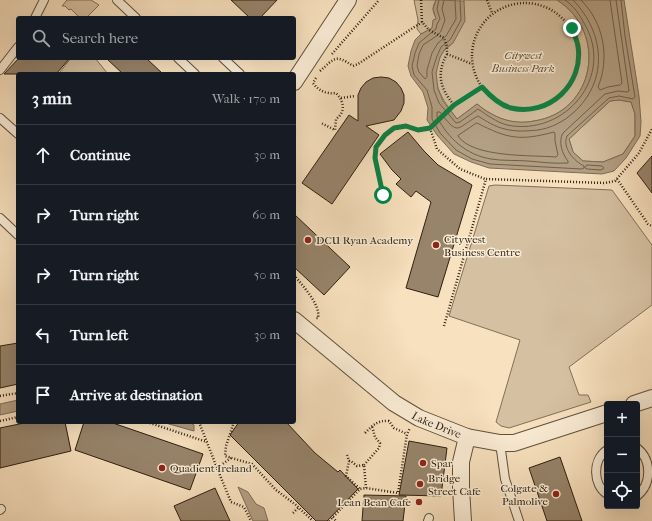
<!DOCTYPE html>
<html lang="en">
<head>
<meta charset="utf-8">
<style>
	:root { --surface:#171b24; --page:#242831; --text:#f1f3f6; --muted:#9ea1a6; --line:#363941 }
	body { margin:0; font-family:"IM FELL French Canon",serif; background:var(--page); color:var(--text) }
	.controls { position:absolute; right:12px; bottom:12px; display:grid; overflow:hidden; border-radius:4px; box-shadow:0 4px 16px #0002 }
	.controls button { width:36px; height:36px; display:grid; place-items:center; padding:0; border:0; border-bottom:1px solid var(--line); background:var(--surface); color:var(--text); font:20px sans-serif }
	.stop { position:absolute; width:12px; height:12px; margin:-9px; border:3px solid #0b8043; border-radius:50%; background:#fff }
	.stop.end { background:#0b8043; border-color:#fff; box-shadow:0 1px 4px #0008 }
	.list { margin:0; padding:0; list-style:none }
	h2 { display:flex; justify-content:space-between; align-items:center; height:52px; margin:0; padding:0 16px; font-size:17px }
	h2 small { font-size:13px; font-weight:400; color:var(--muted) }
	.list li { display:grid; grid-template-columns:26px 1fr auto; gap:12px; align-items:center; box-sizing:border-box; height:60px; padding:0 16px; border-top:1px solid var(--line) }
	.list b { display:block; font-size:15px; white-space:nowrap }
	.list em { font-size:13px; font-style:normal; color:var(--muted) }
	.icon { flex:none; width:22px; height:22px; fill:none; stroke:currentColor; stroke-width:2; stroke-linecap:round; stroke-linejoin:round }
	.map { position:relative; flex:none; width:652px; height:521px; overflow:hidden }
	.search { position:absolute; background:var(--surface); box-shadow:0 4px 16px #0002; left:16px; top:16px; width:280px; height:44px; display:flex; align-items:center; gap:10px; box-sizing:border-box; padding:0 14px; border-radius:4px; color:var(--muted); font-size:15px }
	.panel { position:absolute; background:var(--surface); box-shadow:0 4px 16px #0002; left:16px; top:72px; width:280px; height:352px; border-radius:4px }
	.map>svg:first-child { display:block }
</style>
</head>
<body>
<div class="map">
<svg width="652" height="521" viewBox="0 0 652 521">
	<rect width="100%" height="100%" fill="#f8e1bf"/>
	<filter id="stains"><feTurbulence type="fractalNoise" baseFrequency=".005" numOctaves="4"/><feColorMatrix values="0 0 0 0 .2 0 0 0 0 .09 0 0 0 0 .02 0 0 0 .5 -.17"/></filter>
	<radialGradient id="worn" r=".72"><stop offset=".6" stop-color="#630" stop-opacity="0"/><stop offset="1" stop-color="#630" stop-opacity=".3"/></radialGradient>
	<path fill="#d5c0a1" stroke="#817058" d="M67,0H91L99,5L87,17V18H80L71,9L69,10L65,6H62Z
		M414,0H436C432,7 432,12 437,19L433,28L421,34L417,29L418,20Z
		M464,0H557C609,33 595,112 534,121C525,123 515,123 506,120C495,117 486,111 477,104L457,119C442,99 428,81 441,55C445,48 451,46 453,42C456,36 463,7 464,0Z
		M71,58H95L108,74H62L60,72Z
		M619,100L631,102L635,114V136L623,154L603,162L583,161L573,152L569,139L610,101Z
		M495,185L612,190L652,245V305L569,367L579,395H588L591,402L509,428L501,426L496,422L520,340L449,316L489,186Z"/>
	<path fill="#b39f83" stroke="#7d6c55" fill-rule="evenodd" d="M436,0L464,1L465,21L453,43L445,49L440,57L436,73L438,89L443,101L457,119L477,104C481,107 485,111 490,113C503,121 518,124 534,121C595,112 609,33 557,0H624L639,96L641,122L640,136L626,158L614,171L602,174L489,168L471,162L454,154L437,135L427,120L428,108L423,92L411,76L408,66L411,51L415,40L421,34L432,28L433,20L436,19L433,9ZM619,100L631,102L635,114V136L623,154L603,162L583,161L573,152L569,139L610,101Z
		M18,400V411L0,415V404Z
		M162,422H189L194,425V431Z
		M238,487L248,492L256,504L264,508L268,521H253Z"/>
	<g fill="none" stroke-linecap="round" stroke-linejoin="round">
		<path stroke="#705f49" stroke-width="1" d="M439,0L437,9L440,19L437,24L436,29L419,43L415,53L412,66L414,75L427,90L432,107V119L440,133L456,150L472,159L490,164L582,169L584,168V166C574,161 562,148 567,136L609,98L619,96L633,99L635,97L625,36L621,0
			M444,0L442,9L445,20L441,31L438,35L423,45L419,54L417,66L419,72L425,79L427,77V70L432,53L438,43L446,36L456,19L455,0
			M460,0L461,20L450,40L441,47L437,56L432,72L434,90L439,103L456,123L460,122L478,109C487,115 496,122 507,125C565,137 616,76 584,23C579,14 574,6 565,0
			M573,0C605,33 609,81 573,113C563,122 551,128 538,130C527,131 516,132 505,129C495,127 486,121 478,116C456,128 459,137 440,112H437V117C448,138 466,155 491,159C502,161 516,160 528,161C540,162 555,164 568,163V161C562,154 558,141 563,133L605,94L618,91L627,92L629,91L616,0
			M581,0C604,23 610,58 598,87L600,90L608,87L620,85L622,83L610,0
			M477,123C508,139 520,141 554,132L555,134V141L558,155L556,157C532,155 472,158 458,136Z
			M587,165L602,166L604,168L601,170L587,169L585,168Z"/>
	</g>
	<path fill="#97846b" stroke="#2d1f0f" d="M231,0H277L260,18H250Z
		M19,58H70L56,74H4Z
		M106,58H146L163,74H123Z
		M381,77L389,78L396,82L401,88L404,95V103L401,111L394,120L366,126L379,135L332,204L302,183L349,115L358,121V95L361,88L366,82L373,78Z
		M408,132L424,151L438,165L472,185L438,297L406,288L431,202L416,191L411,197L396,184L401,179L392,170L380,154Z
		M652,156V193L637,173Z
		M294,214L350,267L324,295L294,267Z
		M18,343V384L0,388V346Z
		M29,422H65L71,451L0,468V428Z
		M84,422H110L203,454L190,490L75,450Z
		M239,422H286L315,453L338,472L340,470L358,489L327,521H316L230,435Z
		M409,441L447,448L441,496L399,495Z
		M560,457L582,521H547L529,468Z
		M215,488L230,521H181L174,506Z
		M364,495L406,496L403,521H362Z"/>
	<g fill="none" stroke-linecap="round" stroke-linejoin="round">
		<g stroke="#60503b" stroke-width="10">
			<path id="lane" d="M117,0L136,18
				M35,18L44,0
				M178,58L195,74
				M223,58L240,74
				M0,70L18,47
				M0,118L18,134
				M0,218L18,235
				M500,443L505,479L519,521
				M637,448C652,460 652,484 637,496
				M607,450C592,460 593,485 607,494
				M0,510L1,509
				M428,521L429,518"/>
		</g>
		<g stroke="#60503b" stroke-width="18">
			<g id="street">
				<path d="M294,82L348,0"/>
				<path id="s1" d="M294,320L394,403L419,418L467,437L500,443H514L607,413"/>
				<path d="M634,404L652,398"/>
				<path d="M463,521L461,488V462L467,437"/>
			</g>
		</g>
		<path stroke="#2d1f0f" stroke-width="2.5" stroke-dasharray="1 2" stroke-linecap="butt" d="M421,0L422,22L429,30L444,38L447,47V54L472,64
			M487,0L492,13
			M472 56a53 53 0 1 1 106 0a53 53 0 1 1-106 0Z
			M332,54L379,0
			M447,54C436,74 440,88 454,105L481,87
			M320,71C335,58 335,54 353,66L358,64L422,22
			M316,78L313,83C319,91 326,94 336,93C344,101 346,112 336,119L335,130L321,123
			M341,98L355,96
			M430,128L437,149L460,169L485,179
			M617,179L648,224L652,226
			M383,195L375,158L376,147L385,135L394,128L406,126L418,130L430,128L454,105
			M294,275C302,285 321,305 318,318H316
			M444,326L486,179L605,183L615,181L639,153L652,129
			M0,396L18,393
			M0,421L18,417
			M147,422L207,442
			M199,422L217,468
			M234,422L226,446L225,456L252,464L276,490L296,505L313,521
			M365,433C373,425 378,420 389,421L394,428L407,434
			M347,455L349,461L346,476L360,489
			M231,458L217,468L231,502L244,507L251,521
			M349,461H351L357,466L364,465L366,488
			M364,465L379,448L380,443L375,437L372,426
			M293,513L299,507
			M333,517L336,521
			M329,521L360,489L366,488L398,493L407,434L410,428"/>
		<use href="#lane" stroke="#faecd5" stroke-width="8"/>
		<use href="#street" stroke="#faecd5" stroke-width="16"/>
	</g>
	<g fill="none" stroke-linecap="round" stroke-linejoin="round">
		<path stroke="#0b8043" stroke-width="5" d="M383,195L375,158L376,147L385,135L394,128L406,126L418,130L430,128L454,105L482,87C490,96 499,105 511,108C549,117 584,84 578,46C577,40 574,34 572,28"/>
	</g>
	<g fill="#8f2418" stroke="#faecd5" stroke-width="1.5">
		<circle cx="308" cy="240" r="4"/>
		<circle cx="436" cy="245" r="4"/>
		<circle cx="423" cy="463" r="4"/>
		<circle cx="162" cy="468" r="4"/>
		<circle cx="420" cy="484" r="4"/>
		<circle cx="556" cy="494" r="4"/>
		<circle cx="419" cy="502" r="4"/>
	</g>
	<g text-anchor="middle" dominant-baseline="central" stroke-width="3" stroke-linejoin="round" paint-order="stroke">
		<g font-size="11" font-style="italic" fill="#5f4f3b" stroke="#faecd5">
			<text x="523" y="55">Citywest<tspan x="523" dy="13">Business Park</tspan></text>
		</g>
		<g font-size="11" fill="#2d1f0f" stroke="#faecd5" text-anchor="start">
			<text x="444" y="239">Citywest<tspan x="444" dy="13">Business Centre</tspan></text>
			<text x="316" y="240">DCU Ryan Academy</text>
			<text x="431" y="463">Spar</text>
			<text x="170" y="468">Quadient Ireland</text>
			<text x="428" y="478">Bridge<tspan x="428" dy="13">Street Cafe</tspan></text>
			<text x="548" y="488" text-anchor="end">Colgate &amp;<tspan x="548" dy="13">Palmolive</tspan></text>
			<text x="411" y="502" text-anchor="end">Lean Bean Cafe</text>
		</g>
		<g font-size="11" fill="#2d1f0f" stroke="#faecd5">
			<text stroke="none"><textPath href="#s1" startOffset="178">Lake Drive</textPath></text>
		</g>
	</g>
	<rect width="100%" height="100%" filter="url(#stains)"/>
	<rect width="100%" height="100%" fill="url(#worn)"/>
</svg>
<div class="controls">
<button>+</button>
<button>−</button>
<button><svg class="icon" aria-label="locate" viewBox="0 0 24 24"><circle cx="12" cy="12" r="6"/><path d="M12 2v4M12 18v4M2 12h4M18 12h4"/></svg></button>
</div>
<div class="stop" style="left:383px;top:195px"></div>
<div class="stop end" style="left:572px;top:28px"></div>
<div class="search"><svg class="icon" aria-label="search" viewBox="0 0 24 24"><circle cx="10" cy="10" r="6"/><path d="M15 15l6 6"/></svg>Search here</div>
<section class="panel">
<h2>3 min<small>Walk · 170 m</small></h2>
<ul class="list">
<li><svg class="icon" aria-label="ahead" viewBox="0 0 24 24"><path d="M12 20V5M6 11l6-6 6 6"/></svg><div><b>Continue</b></div><em>30 m</em></li>
<li><svg class="icon" aria-label="right" viewBox="0 0 24 24"><path d="M7 20v-9h11M14 6l5 5-5 5"/></svg><div><b>Turn right</b></div><em>60 m</em></li>
<li><svg class="icon" aria-label="right" viewBox="0 0 24 24"><path d="M7 20v-9h11M14 6l5 5-5 5"/></svg><div><b>Turn right</b></div><em>50 m</em></li>
<li><svg class="icon" aria-label="left" viewBox="0 0 24 24"><path d="M17 20v-9H6M10 6l-5 5 5 5"/></svg><div><b>Turn left</b></div><em>30 m</em></li>
<li><svg class="icon" aria-label="arrive" viewBox="0 0 24 24"><path d="M6 21V4h12l-3 4 3 4H6"/></svg><div><b>Arrive at destination</b></div></li>
</ul>
</section>
</div>
</body>
</html>
